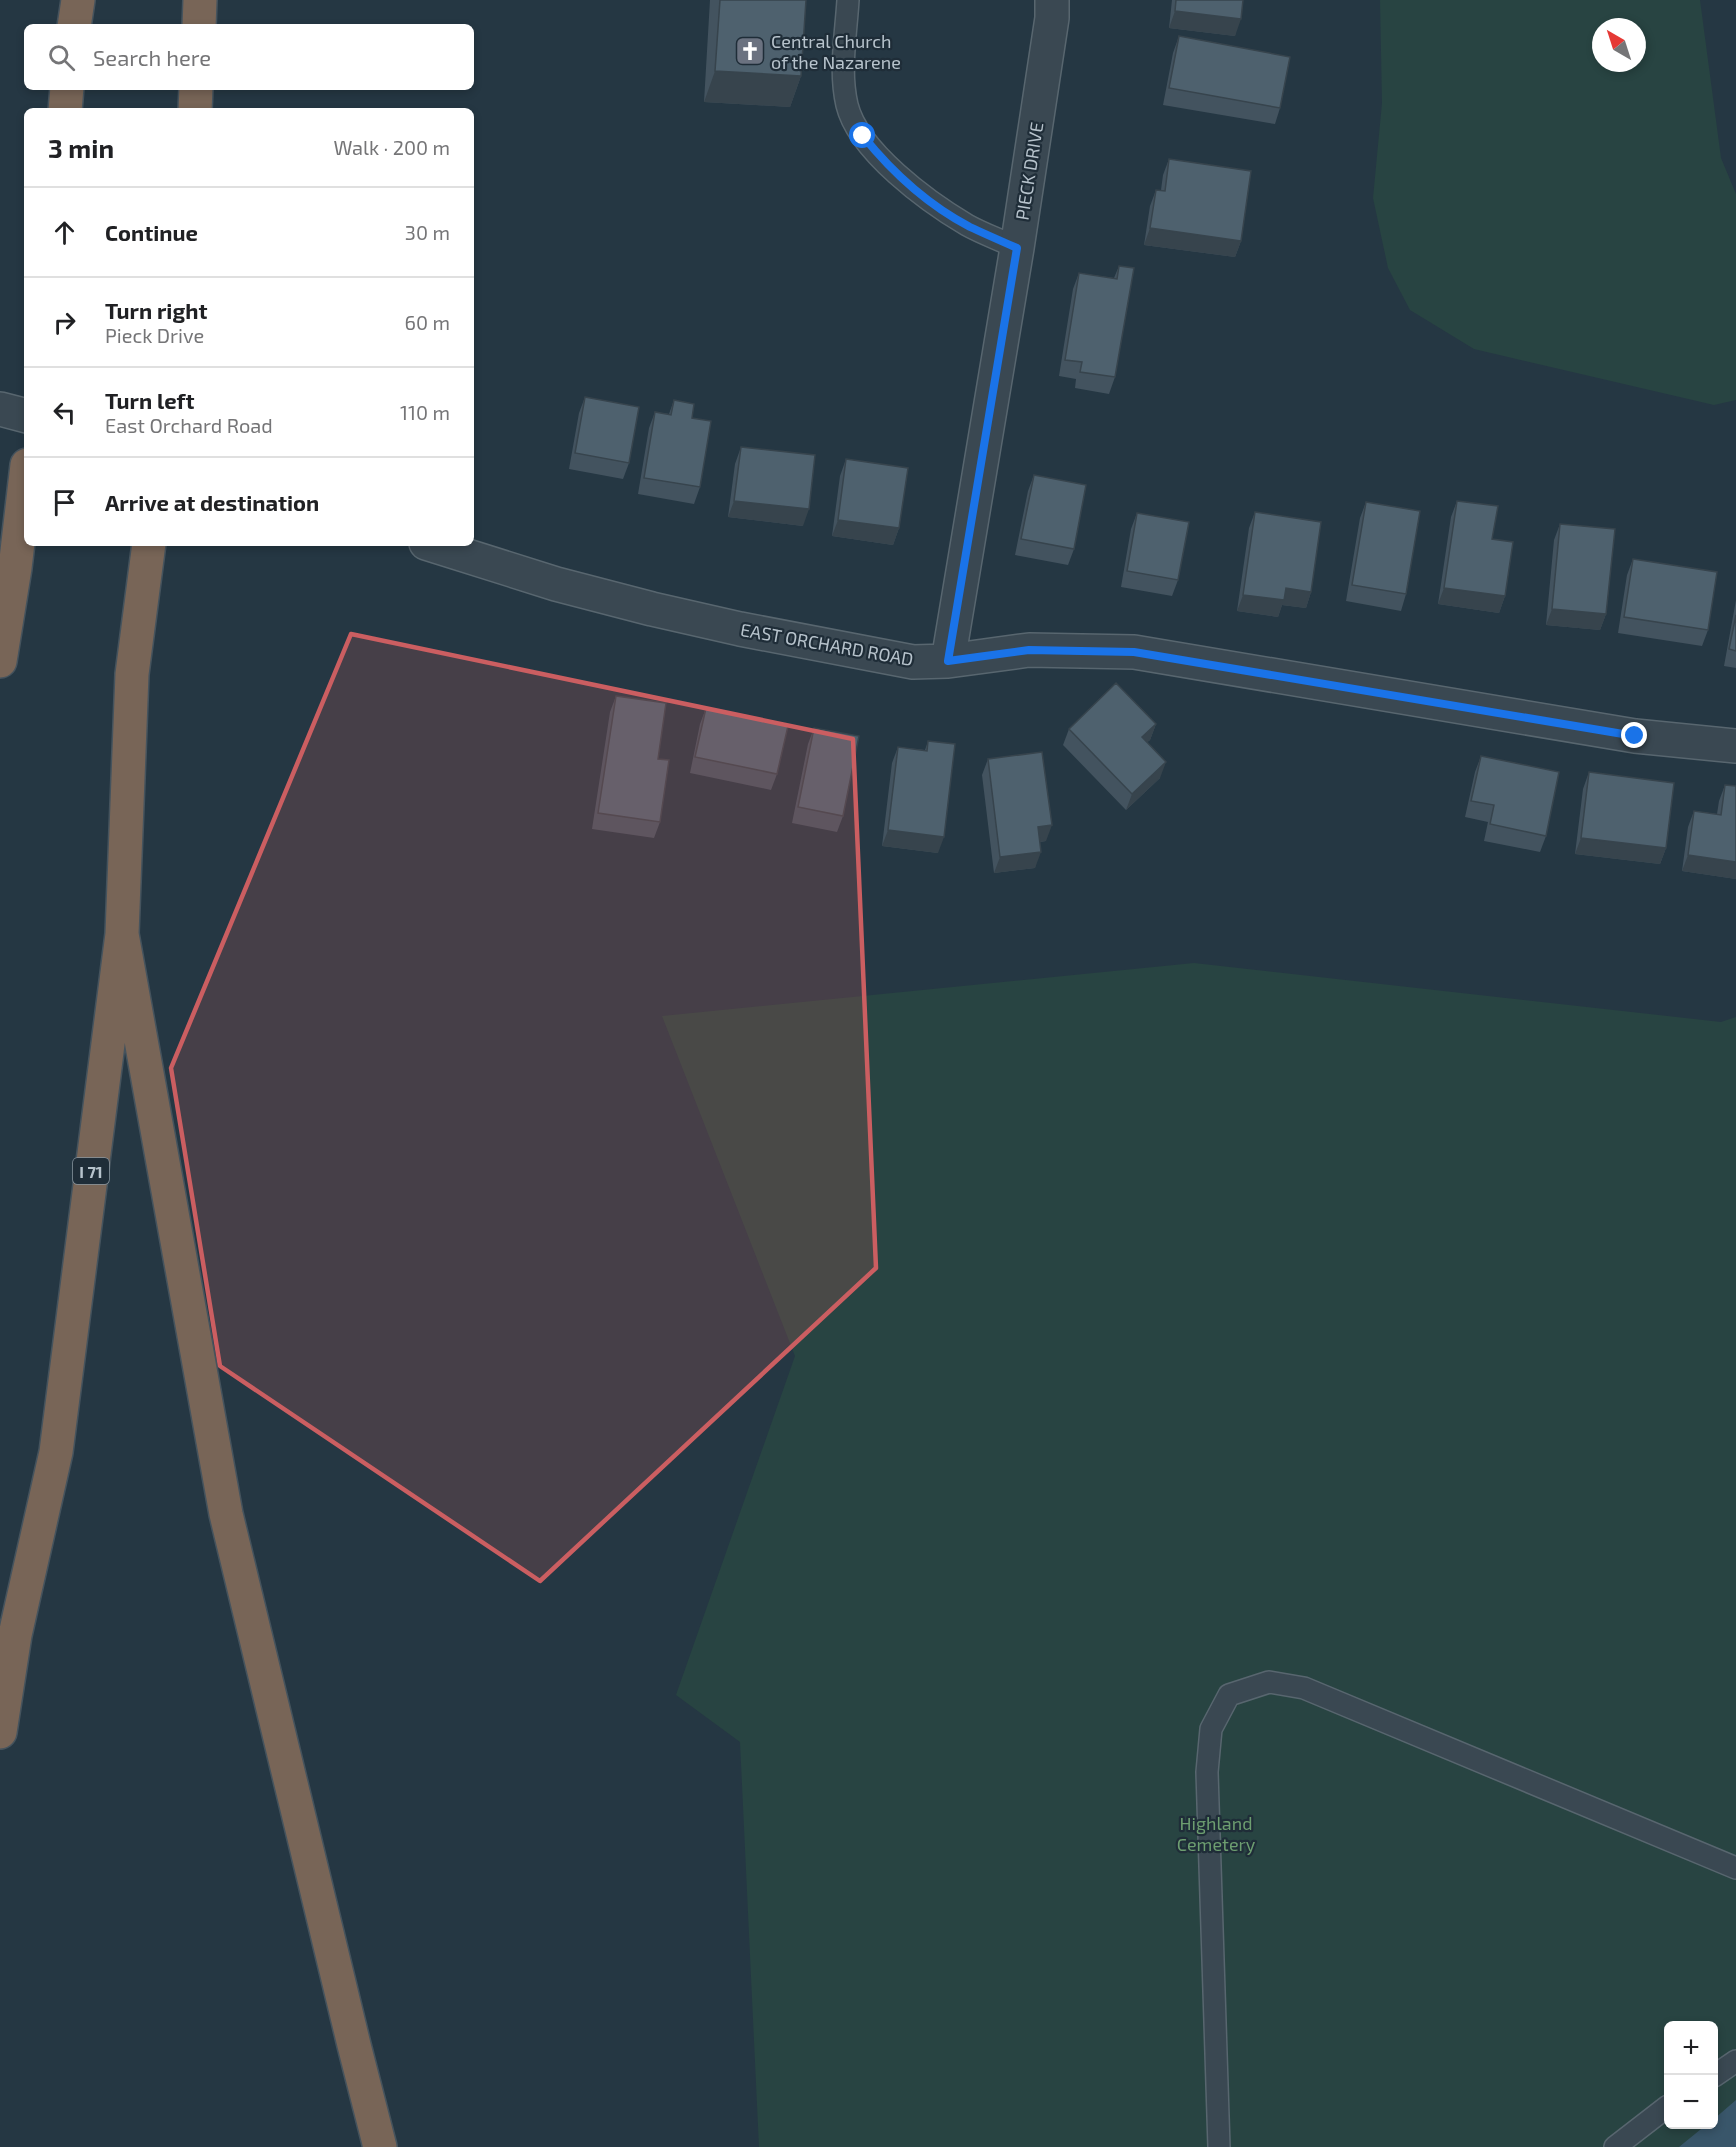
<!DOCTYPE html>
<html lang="en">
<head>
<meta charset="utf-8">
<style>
	:root { --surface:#fff; --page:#f6f6f6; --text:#202124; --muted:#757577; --line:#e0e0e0 }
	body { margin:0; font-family:"Exo 2",sans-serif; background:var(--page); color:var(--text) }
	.controls { position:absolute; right:18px; bottom:18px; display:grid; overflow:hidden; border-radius:9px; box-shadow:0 3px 9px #0003 }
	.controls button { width:54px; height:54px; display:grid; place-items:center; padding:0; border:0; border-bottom:2px solid var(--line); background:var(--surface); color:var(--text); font:30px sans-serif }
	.compass { position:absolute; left:1592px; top:18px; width:54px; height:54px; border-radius:50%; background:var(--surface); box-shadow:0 3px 9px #0003; rotate:321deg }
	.stop { position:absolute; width:18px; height:18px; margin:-14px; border:4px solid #1a73e8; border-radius:50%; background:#fff }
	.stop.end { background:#1a73e8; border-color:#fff; box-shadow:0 2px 6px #0008 }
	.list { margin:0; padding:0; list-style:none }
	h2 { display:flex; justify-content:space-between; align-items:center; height:78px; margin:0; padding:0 24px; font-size:26px }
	h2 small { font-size:20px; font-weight:400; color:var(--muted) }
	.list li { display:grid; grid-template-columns:39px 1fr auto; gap:18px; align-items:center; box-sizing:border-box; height:90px; padding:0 24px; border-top:2px solid var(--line) }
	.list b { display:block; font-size:22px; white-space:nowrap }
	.list p { margin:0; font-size:20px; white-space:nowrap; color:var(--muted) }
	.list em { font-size:20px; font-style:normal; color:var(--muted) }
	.icon { flex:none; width:33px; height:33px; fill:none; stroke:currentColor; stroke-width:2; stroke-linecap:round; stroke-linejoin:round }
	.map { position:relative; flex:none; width:1736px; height:2147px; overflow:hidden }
	.search { position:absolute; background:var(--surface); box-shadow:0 3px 9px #0003; left:24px; top:24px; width:450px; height:66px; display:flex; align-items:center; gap:15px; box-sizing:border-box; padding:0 21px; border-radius:9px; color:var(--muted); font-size:22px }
	.panel { position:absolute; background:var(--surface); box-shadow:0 3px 9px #0003; left:24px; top:108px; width:450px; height:438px; border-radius:9px }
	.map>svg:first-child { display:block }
</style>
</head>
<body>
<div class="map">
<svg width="1736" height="2147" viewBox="0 0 1736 2147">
	<rect width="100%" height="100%" fill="#253743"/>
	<path fill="#284442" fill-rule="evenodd" d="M1380,0H1700L1721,158L1736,194V400L1714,405L1474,349L1410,310L1388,268L1373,198L1382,103ZM1601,27H1637V63H1601Z
		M1194,963L1721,1022L1736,1017V2147H759L740,1742L676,1695L795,1356L662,1016ZM1668,2026H1714V2124H1668Z"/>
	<path fill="#39566a" d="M1736,2100V2147H1679L1706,2125L1714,2124V2119Z"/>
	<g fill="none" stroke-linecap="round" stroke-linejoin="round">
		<g stroke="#58666f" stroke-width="24">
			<path id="service" d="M848,0C846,34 839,71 847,105C858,151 928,202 967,225C983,234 1001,240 1017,248
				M1714,2076L1736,2061
				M1219,2147L1207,1772L1211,1729L1229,1695L1269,1682L1304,1688L1736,1868
				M1615,2147L1668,2106"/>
		</g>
		<g stroke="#58666f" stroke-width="36">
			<path id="minor" d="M0,409L27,416
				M426,543L556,584L652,609L740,629L913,662L948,661L1029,650L1134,652L1635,736L1736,746
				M948,661L1017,248L1052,18V0"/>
		</g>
		<g stroke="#45535d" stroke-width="36">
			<path id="motorway" d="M74,27L78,0
				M199,27L200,0
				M65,111L67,87
				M195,111L196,87
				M0,661L15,568L27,465
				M122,934L226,1514L354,2045L380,2147
				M0,1732L15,1635L56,1452L122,934L132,674L149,543"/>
		</g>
		<use href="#service" stroke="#3a4852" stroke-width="21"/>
		<use href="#minor" stroke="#3a4852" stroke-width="33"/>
		<use href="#motorway" stroke="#786557" stroke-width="33"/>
	</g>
	<path fill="#43535f" d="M710,0H806L801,76L790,107L704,102Z
		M1172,0H1243L1235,36L1169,28Z
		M1179,36L1280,108L1275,124L1163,105L1173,53Z
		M1169,159L1241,241L1235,257L1144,245L1150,206L1156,190H1161L1163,175Z
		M1119,266L1115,377L1109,394L1075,388L1076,379L1059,376L1073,289L1079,273L1114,278Z
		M585,397L629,463L623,479L569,469L579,413Z
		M674,400L692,418L700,487L694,504L638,494L649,428L655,412L669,414Z
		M741,447L803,526L728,517L735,464Z
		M846,459L899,528L893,545L832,536L840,476Z
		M1034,475L1074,549L1068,565L1015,555L1028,491Z
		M1457,501L1492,539L1505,596L1499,613L1438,604L1451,517Z
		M1366,502L1406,594L1401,611L1346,601L1360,518Z
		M1255,512L1311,592L1306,608L1282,605L1278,617L1237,611L1249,528Z
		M1137,513L1178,580L1172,596L1121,587L1131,529Z
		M1560,524L1606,614L1600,630L1546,625L1554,540Z
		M1633,559L1708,630L1702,646L1618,633L1627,575Z
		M1736,600V668L1724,666Z
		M616,696L658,759L660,822L654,838L592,829L610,712Z
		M706,708L777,774L771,790L690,773L700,724Z
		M1156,724L1150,740L1147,742L1160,778L1126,810L1063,745L1069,729Z
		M814,728L843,816L837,832L792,823L808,744Z
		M928,741L938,853L882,846L892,763L898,747L925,750Z
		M1481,756L1546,836L1540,852L1484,841L1488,822L1465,817L1475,772Z
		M988,759L1046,841L1040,842L1035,868L994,873L982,775Z
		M1589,772L1666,848L1660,864L1575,854L1583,789Z
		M1725,785L1736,879L1682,871L1688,827L1694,811L1717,814L1719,801Z"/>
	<path fill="#37444d" d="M1175,11L1241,19L1235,36L1169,28Z
		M715,71L801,76L790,107L704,102Z
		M1150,228L1241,241L1235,257L1144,245Z
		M734,501L809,509L803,526L728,517Z
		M838,520L899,528L893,545L832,536Z
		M1286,588L1311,592L1306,608L1282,605L1278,617L1237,611L1243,595Z
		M1444,588L1505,596L1499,613L1438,604Z
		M1552,609L1606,614L1600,630L1546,625Z
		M1156,724L1150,740L1136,753L1142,737Z
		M1166,762L1160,778L1126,810L1132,794Z
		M1052,825L1046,841L1032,843L1038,827Z
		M888,830L944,837L938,853L882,846Z
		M1581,838L1666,848L1660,864L1575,854Z
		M1041,852L1035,868L994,873L1000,857Z
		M1688,855L1736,862V879L1682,871Z"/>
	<path fill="#4e616e" stroke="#37444d" stroke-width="1.5" d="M720,0H806L801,76L715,71Z
		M1176,0H1243L1241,19L1175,11Z
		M1179,36L1290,57L1280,108L1169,88Z
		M1169,159L1251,171L1241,241L1150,228L1156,190L1165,191Z
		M1119,266L1134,268L1115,377L1080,372L1082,362L1065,360L1079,273L1117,279Z
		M585,397L639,407L629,463L575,453Z
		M674,400L694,404L692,418L711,421L700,487L644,478L655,412L671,415Z
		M741,447L815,455L809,509L734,501Z
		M846,459L908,468L899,528L838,520Z
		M1034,475L1086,485L1074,549L1021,539Z
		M1457,501L1498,506L1492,539L1513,542L1505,596L1444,588Z
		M1366,502L1420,511L1406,594L1352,585Z
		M1255,512L1321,522L1311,592L1286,588L1284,600L1243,595Z
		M1137,513L1189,522L1178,580L1127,571Z
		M1560,524L1615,529L1606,614L1552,609Z
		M1633,559L1717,572L1708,630L1624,617Z
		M1736,615V651L1729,649Z
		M1116,683L1156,724L1142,737L1166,762L1132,794L1069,729Z
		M616,696L666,703L658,759L669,760L660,822L598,813Z
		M706,708L788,726L777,774L695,757Z
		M814,728L859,736L843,816L798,807Z
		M928,741L955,744L944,837L888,830L898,747L927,751Z
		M1042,752L1052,825L1038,827L1041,852L1000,857L988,759Z
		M1481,756L1559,772L1546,836L1490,824L1494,805L1471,801Z
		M1589,772L1674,783L1666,848L1581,838Z
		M1725,785L1736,786V862L1688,855L1694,811L1721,815Z"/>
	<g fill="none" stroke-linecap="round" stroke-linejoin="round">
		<path stroke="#1a73e8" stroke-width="8" d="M863,136C892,172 928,205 970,227C985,234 1001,241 1017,248L948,661L1029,650L1134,652L1635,736"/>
	</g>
	<path fill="#cb5e61" fill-opacity="0.2" stroke="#cb5e61" stroke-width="4.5" stroke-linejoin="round" d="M351,634L853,739L876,1268L540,1581L220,1366L171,1068Z"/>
	<defs>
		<g id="church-square" transform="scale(1.5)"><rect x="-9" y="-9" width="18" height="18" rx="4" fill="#6b7280" stroke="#1f2d38"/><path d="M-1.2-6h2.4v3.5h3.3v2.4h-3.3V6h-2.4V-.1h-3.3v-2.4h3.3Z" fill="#fff"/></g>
	</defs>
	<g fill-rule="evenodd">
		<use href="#church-square" x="750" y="51"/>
	</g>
	<g text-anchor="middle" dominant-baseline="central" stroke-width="4.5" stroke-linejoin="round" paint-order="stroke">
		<rect fill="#1f2d38" stroke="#8996a0" stroke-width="1.5" x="73" y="1158" width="36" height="26" rx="4.5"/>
		<g font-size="16" font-weight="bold" fill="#b7c3cc">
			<text x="91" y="1171">I 71</text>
		</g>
		<g font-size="18" fill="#b7c3cc" stroke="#1f2d38" text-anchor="start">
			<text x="771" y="41">Central Church<tspan x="771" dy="21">of the Nazarene</tspan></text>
		</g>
		<g font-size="18" fill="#b7c3cc" stroke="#1f2d38">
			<text transform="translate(1029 171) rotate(-81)">PIECK DRIVE</text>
			<text transform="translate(827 644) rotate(10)">EAST ORCHARD ROAD</text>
		</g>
		<g font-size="18" fill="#6d9e70" stroke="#1f2d38">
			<text x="1216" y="1823">Highland<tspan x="1216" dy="21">Cemetery</tspan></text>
		</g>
	</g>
</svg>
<div class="controls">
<button>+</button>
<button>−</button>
</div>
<svg class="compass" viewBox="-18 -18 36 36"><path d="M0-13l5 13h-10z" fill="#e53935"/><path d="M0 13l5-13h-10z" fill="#757577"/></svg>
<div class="stop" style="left:863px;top:136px"></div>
<div class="stop end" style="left:1635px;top:736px"></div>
<div class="search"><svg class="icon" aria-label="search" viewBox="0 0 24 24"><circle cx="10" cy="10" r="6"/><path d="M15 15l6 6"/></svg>Search here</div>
<section class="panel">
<h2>3 min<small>Walk · 200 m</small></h2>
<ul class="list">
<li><svg class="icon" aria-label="ahead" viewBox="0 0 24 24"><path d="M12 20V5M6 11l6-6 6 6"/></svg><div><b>Continue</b></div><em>30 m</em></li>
<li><svg class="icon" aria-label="right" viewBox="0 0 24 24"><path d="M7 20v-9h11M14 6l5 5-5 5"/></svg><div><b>Turn right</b><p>Pieck Drive</p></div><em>60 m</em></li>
<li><svg class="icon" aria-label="left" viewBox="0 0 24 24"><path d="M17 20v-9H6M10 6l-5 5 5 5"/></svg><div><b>Turn left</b><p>East Orchard Road</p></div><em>110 m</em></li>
<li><svg class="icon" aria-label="arrive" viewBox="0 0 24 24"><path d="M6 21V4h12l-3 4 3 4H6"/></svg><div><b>Arrive at destination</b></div></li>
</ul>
</section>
</div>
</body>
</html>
